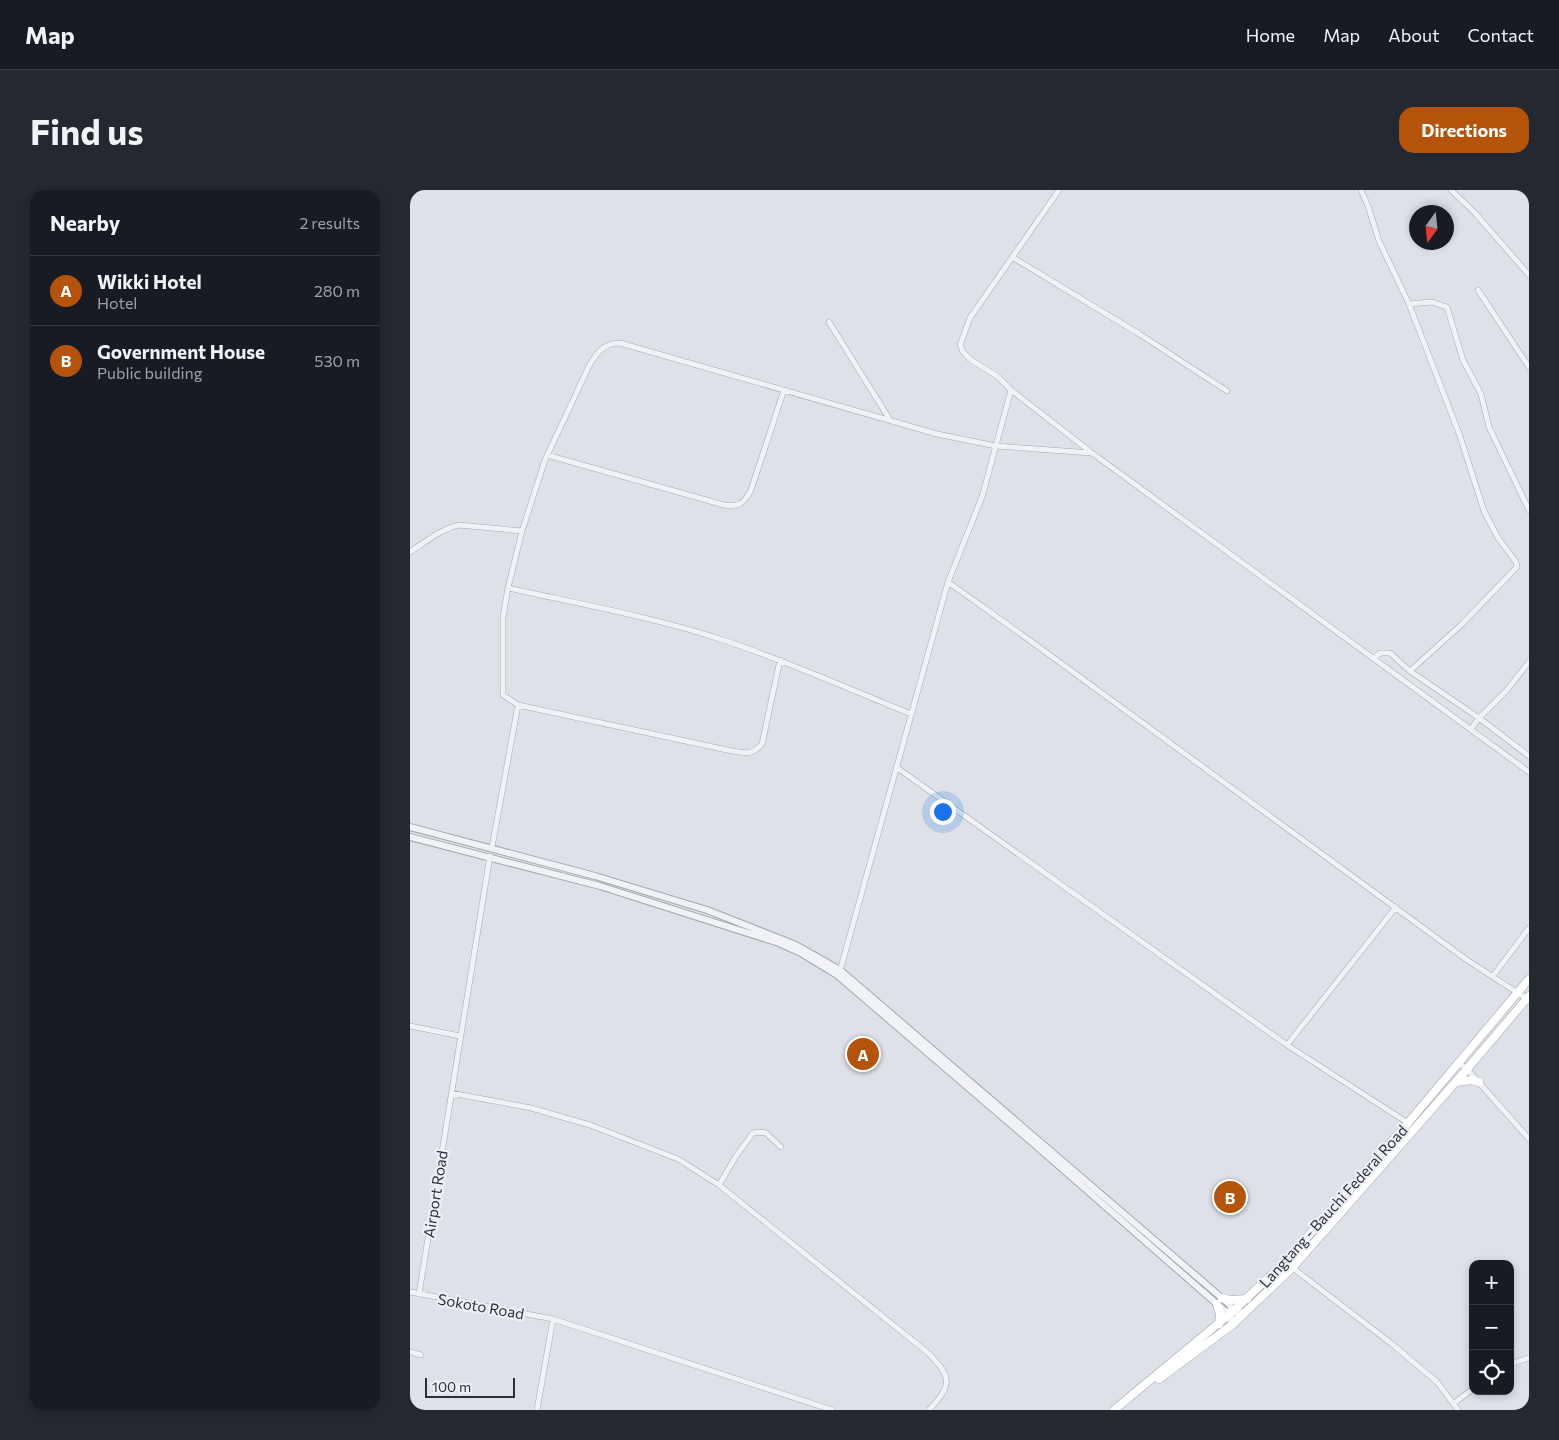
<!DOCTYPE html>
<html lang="en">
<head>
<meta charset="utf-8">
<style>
	:root { --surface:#171b24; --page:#242831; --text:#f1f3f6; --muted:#9ea1a6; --line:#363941; --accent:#b45309 }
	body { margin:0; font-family:Commissioner,sans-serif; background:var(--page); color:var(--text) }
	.controls { position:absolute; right:15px; bottom:15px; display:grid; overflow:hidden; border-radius:10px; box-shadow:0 2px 8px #0003 }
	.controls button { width:45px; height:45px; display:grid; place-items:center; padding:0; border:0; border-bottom:1px solid var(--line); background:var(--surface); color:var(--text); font:25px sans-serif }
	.compass { position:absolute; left:999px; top:15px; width:45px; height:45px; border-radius:50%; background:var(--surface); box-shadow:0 2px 8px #0003; rotate:195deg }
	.scale { position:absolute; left:15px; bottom:12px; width:90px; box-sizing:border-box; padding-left:5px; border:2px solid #282f3d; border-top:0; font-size:14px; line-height:18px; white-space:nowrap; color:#282f3d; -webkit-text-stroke:4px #eef0f5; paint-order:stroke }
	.you { position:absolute; left:532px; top:621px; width:18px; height:18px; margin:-12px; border:4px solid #fff; border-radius:50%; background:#1a73e8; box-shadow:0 0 0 8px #1a73e833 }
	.badge { display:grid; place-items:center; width:32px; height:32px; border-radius:50%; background:var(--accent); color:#fff; font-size:16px; font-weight:700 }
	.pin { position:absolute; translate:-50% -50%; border:2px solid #fff; box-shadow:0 1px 5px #0006 }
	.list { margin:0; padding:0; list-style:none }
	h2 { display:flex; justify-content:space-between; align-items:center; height:65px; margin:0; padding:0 20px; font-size:21px }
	h2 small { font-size:16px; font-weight:400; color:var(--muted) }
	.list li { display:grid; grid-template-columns:32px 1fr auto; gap:15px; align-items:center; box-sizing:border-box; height:70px; padding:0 20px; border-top:1px solid var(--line) }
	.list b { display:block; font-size:19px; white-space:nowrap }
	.list p { margin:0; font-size:16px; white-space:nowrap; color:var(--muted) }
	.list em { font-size:16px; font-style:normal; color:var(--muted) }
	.icon { flex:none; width:28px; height:28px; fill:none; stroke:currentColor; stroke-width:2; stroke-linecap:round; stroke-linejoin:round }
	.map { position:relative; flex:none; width:1119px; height:1220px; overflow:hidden; border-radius:15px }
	header { display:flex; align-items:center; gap:30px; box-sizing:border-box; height:70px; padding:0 25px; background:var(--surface); border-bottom:1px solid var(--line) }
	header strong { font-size:24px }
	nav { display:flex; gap:28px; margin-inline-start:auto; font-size:18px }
	.intro { display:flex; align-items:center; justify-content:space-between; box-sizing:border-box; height:120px; padding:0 30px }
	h1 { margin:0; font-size:35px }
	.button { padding:12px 22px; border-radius:15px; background:var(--accent); color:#fff; font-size:18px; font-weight:700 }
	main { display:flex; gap:30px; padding:0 30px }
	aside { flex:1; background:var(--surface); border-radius:15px; box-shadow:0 2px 8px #0003 }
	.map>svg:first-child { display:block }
</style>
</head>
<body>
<header>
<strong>Map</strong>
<nav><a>Home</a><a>Map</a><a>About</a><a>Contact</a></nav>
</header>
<div class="intro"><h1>Find us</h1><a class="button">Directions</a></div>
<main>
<aside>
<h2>Nearby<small>2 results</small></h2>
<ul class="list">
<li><span class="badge">A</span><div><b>Wikki Hotel</b><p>Hotel</p></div><em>280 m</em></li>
<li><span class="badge">B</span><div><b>Government House</b><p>Public building</p></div><em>530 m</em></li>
</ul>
</aside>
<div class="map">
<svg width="1119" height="1220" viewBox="0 0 1119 1220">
	<rect width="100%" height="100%" fill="#dee1e7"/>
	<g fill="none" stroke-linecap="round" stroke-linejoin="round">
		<g stroke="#a4a8b1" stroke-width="6">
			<path id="minor" d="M649,0L560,128L550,155L553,162L561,170L587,186L601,200L682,263L1119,582
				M951,0L958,16L969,51L999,114L1050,246L1074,321L1088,348L1106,372L1107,377L1051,435L1000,481L980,463H970L964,468
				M1041,0L1065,23L1119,85
				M602,67L731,145L817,201
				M1068,100L1119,177
				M999,114L1022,112L1037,117L1053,170L1071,204L1079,237L1119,320
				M419,132L480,230
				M137,265L314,315C329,317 334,314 341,300L374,200
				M0,362C15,352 31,339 49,335L112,341
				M538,392L611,444L1057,770L1117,809
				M98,398C170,414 243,427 313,450C377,471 439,499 501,524
				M370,470L352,554C341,566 336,563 322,561L108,515L93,505V427L98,398L112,341L135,270L179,176C187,162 194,153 210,153L527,244L586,256L682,263
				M1000,481L1069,528L1119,566
				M1061,539L1069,528L1097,500L1119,472
				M486,577L877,855L998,933
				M82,657L108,515
				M430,781L538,392L572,307L601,200
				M1083,786L1119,738
				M0,836L50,846
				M877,855L986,717
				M1049,873L1057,879L1119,949
				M41,903L121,918L180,935L268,969L309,995L517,1162C542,1187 543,1194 519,1220
				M309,995L326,966L343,943L350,942L356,943L371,957
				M875,1072L982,1154L1027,1192L1048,1220
				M0,1102L143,1129L422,1220
				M9,1104L80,666
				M0,1162L11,1165
				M1100,1174L1119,1168
				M1044,1213L1063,1199
				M127,1220L143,1129"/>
		</g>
		<g stroke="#a4a8b1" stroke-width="8">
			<path id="tertiary" d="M0,637L185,686L297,720L386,755L430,780L820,1115L822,1121L820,1136
				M0,647L190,696L369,753L391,763L427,785L624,954L815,1121L821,1123L835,1122"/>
		</g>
		<g stroke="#9ea5b2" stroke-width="9">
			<path id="primary" d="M1046,892L1061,890L1069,892
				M812,1108L820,1110L837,1109
				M807,1114L810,1124L809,1134
				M749,1189L822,1135L882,1078L1057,879L1119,806
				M704,1220L821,1123L875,1072L998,933L1119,789"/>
		</g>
		<use href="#minor" stroke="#f1f2f6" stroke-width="5"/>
		<use href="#tertiary" stroke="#f1f2f6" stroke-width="6"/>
		<use href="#primary" stroke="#fff" stroke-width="8"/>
	</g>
	<g text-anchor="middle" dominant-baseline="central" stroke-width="4.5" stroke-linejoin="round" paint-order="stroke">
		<g font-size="15" fill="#282f3d" stroke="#eef0f5">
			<text transform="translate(25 1004) rotate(-81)">Airport Road</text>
			<text transform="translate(923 1016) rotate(-48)">Langtang - Bauchi Federal Road</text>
			<text transform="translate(71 1116) rotate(10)">Sokoto Road</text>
		</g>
	</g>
</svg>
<div class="controls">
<button>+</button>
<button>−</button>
<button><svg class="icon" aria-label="locate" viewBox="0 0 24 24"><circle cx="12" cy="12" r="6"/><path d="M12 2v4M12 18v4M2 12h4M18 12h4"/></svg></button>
</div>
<svg class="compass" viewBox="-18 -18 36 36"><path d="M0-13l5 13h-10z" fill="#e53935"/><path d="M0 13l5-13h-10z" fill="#9ea1a6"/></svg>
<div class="scale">100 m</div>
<div class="you"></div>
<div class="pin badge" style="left:453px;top:864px">A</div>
<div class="pin badge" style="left:820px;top:1007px">B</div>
</div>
</main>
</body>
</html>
